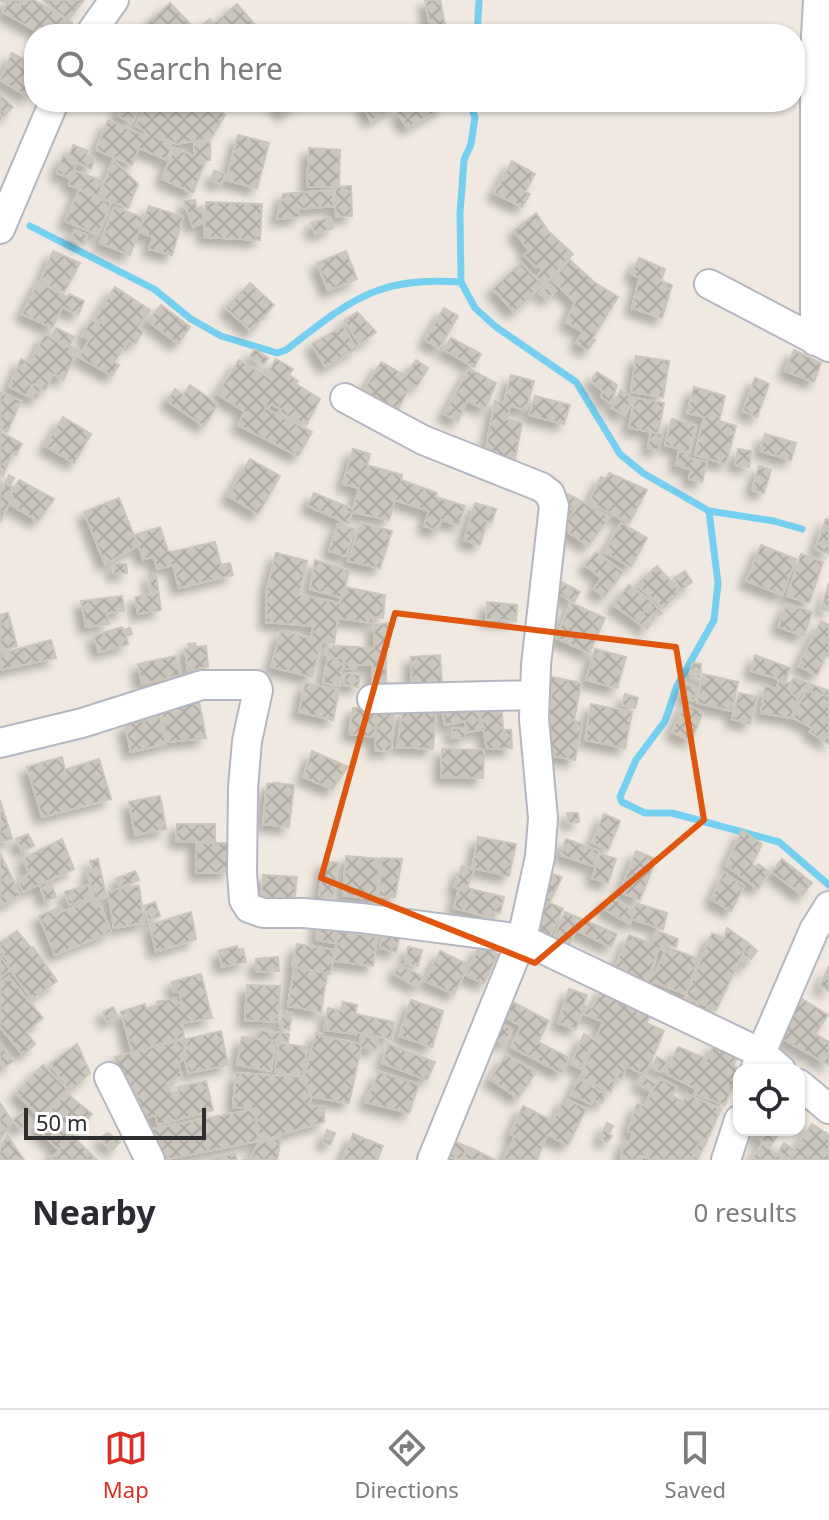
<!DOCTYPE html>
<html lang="en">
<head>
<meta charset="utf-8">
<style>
	:root { --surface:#fff; --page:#f2f2f3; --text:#2b2b33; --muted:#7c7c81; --line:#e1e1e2; --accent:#d93025 }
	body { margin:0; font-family:"Noto Sans",sans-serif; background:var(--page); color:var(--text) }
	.controls { position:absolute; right:24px; bottom:24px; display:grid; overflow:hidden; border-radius:16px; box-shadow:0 2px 6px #0004 }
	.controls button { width:72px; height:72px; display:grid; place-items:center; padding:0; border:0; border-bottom:2px solid var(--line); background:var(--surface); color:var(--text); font:40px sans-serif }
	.scale { position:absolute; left:24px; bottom:20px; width:182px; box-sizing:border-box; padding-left:8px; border:4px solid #2e2e2e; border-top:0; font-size:22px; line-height:28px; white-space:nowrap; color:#2e2e2e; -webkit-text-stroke:6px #fff; paint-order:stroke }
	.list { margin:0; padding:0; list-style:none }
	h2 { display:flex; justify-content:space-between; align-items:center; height:104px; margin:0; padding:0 32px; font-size:34px }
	h2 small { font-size:26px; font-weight:400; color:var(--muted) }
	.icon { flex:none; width:44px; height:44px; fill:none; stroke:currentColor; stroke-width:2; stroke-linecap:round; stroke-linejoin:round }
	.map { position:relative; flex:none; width:829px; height:1160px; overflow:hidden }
	.search { position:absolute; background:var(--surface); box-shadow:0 2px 6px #0004; left:24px; right:24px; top:24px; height:88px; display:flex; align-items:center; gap:20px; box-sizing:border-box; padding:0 28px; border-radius:32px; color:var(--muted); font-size:30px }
	.sheet { height:248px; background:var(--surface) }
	nav { display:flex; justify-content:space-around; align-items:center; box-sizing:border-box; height:112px; border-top:2px solid var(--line); background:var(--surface); font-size:22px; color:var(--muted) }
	nav a { display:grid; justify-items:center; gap:4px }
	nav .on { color:var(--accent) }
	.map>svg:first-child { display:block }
</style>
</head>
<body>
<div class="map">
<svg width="829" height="1160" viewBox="0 0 829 1160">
	<defs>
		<pattern id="building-cross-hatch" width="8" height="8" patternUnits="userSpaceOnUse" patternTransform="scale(2)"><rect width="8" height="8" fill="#cbc7bf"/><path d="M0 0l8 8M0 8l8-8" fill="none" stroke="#afaba4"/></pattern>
		<filter id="shadow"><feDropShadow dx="-7" dy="7" stdDeviation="4" flood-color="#0004"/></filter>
	</defs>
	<rect width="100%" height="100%" fill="#efe9e1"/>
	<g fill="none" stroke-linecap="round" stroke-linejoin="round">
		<path stroke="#75cff0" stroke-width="7" d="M477,34L479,0
			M469,102L475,117L471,144L464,160L460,213L461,282L475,308L496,327L576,382L620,454L643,473L709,511L774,521L802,529
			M30,226L154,289L191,319L221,336L277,353L286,350C350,301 376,276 461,282
			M709,511L718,583L714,620L677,686L665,721L636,760L620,797L622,802L645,813H672L779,842L829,885"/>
	</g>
	<path fill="url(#building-cross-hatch)" stroke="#cbc5ba" stroke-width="2" filter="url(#shadow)" d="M0,0H21L17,8L19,9L23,0H34L72,23L66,34H42L3,12L7,4Z
		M43,0H84L68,20Z
		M425,0H440L446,30L431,33Z
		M170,3L195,29L189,34H157L148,23Z
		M237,4L257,27L249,34H207L208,32L203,25L210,19L214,24Z
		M12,53L34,65V87L29,97L0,80Z
		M0,95L13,107L3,117L0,114Z
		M123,102H143L131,123L117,115Z
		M148,102H171L181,107L184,102H211L225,115L211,138L176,144L157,134L155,137L172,144L167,160L139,148L132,165L96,150L108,120L143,135L145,131L136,126Z
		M275,102H300L283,114Z
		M366,102H394L396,106L371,121L363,106Z
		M414,102H441L444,107L407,128L397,112Z
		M238,135L269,143L257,188L226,180Z
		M210,142V160L205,161L193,193L162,179L174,148L194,156V143Z
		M73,145L88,151L86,155L95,158L91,169L77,162L70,178L57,173L63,156L68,158Z
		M309,148L340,150L339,187L351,186L352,216L336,217L335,187H307Z
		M113,160L138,184L128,208L99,197Z
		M512,161L535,174L525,192L530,194L522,207L494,193Z
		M74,171L103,181L99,196L69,185Z
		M214,171L225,174L221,184L211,180Z
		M79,190L111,203L98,235L65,221Z
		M332,190L334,206L299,209V217L277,219L283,194Z
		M195,200L197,209L201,207L204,222L193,227L184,201Z
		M206,202L262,204L260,240L204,237Z
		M149,206L183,217L172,255L149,249L153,237L139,232Z
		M114,207L144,218L130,255L100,243Z
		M536,213L548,231L573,254L544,284L536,276L543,270L538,265L536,267L524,255L529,251L514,231Z
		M330,217L333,228L315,234L311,223Z
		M75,230L87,235L84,244L71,239Z
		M53,251L80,263L64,292L40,282Z
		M346,251L357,279L328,291L317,263Z
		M639,258L665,269L661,281L672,285L662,318L632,308L639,280L642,279L631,274Z
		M570,260L594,282L618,297L592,339L595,340L588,350L576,343L583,332L566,322L575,302L552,280Z
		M521,263L542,285L514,312L493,289Z
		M38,282L67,297L69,294L84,301L78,315L62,307L52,328L22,314Z
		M250,283L274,305L251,331L226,308Z
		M549,284L556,291L547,299L540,293Z
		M115,287L150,310L138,328L143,331L135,344L129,340L114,362L119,365L112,376L79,357L89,340L82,336L91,320L99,324L100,322L95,319Z
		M161,305L190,327L178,344L148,321Z
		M444,308L458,316L439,348L425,340Z
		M357,312L376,332L360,344L344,321Z
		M343,326L356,349L325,367L312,344Z
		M56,328L74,337L69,347L51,338Z
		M45,334L78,350L63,380L53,374L45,390L32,384L27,396L9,387L21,359L30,363Z
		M451,338L481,354L474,367L444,350Z
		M255,349L268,358L264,365L250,356Z
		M794,350L821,363L814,382L785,371Z
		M636,356L669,361L663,397L631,392Z
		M276,359L293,369L289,375L298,381L296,384L320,399L306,425L279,412L281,409L271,404L269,407L266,405L265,408L312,432L298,456L238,425L245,412L217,394L239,360L266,376Z
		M416,360L428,368L417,386L412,384L394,415L361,395L381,362L406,376Z
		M469,369L496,383L485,409L467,401L458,421L444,414Z
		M597,372L617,385L611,403L601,397L603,391L591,381Z
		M511,375L534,381L526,410L510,406L507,419L522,423L514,464L484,459L495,401L504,403Z
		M755,378L769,384L757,417L743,411Z
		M32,384L41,388L36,399L27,395Z
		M190,385L218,404L204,426L167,401L175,389L183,395Z
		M694,387L725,396L719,421L736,426L726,464L695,455L704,417L687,413Z
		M621,390L633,398L625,415L612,408Z
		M0,392L21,401L7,432L0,428Z
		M535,396L570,405L564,424L529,415Z
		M635,398L664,403L658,433L629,428Z
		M63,417L91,434L74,463L45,446Z
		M672,419L696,426L689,452L665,445Z
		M0,432L22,444L16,455L12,453L3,476L0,474Z
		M651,432L662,434L658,450L648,448Z
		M765,434L796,443L791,460L760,451Z
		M353,449L370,454L367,465L402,475L401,480L437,493L436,497L465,506L459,525L441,520L438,531L424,526L429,511L395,500L389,520L352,512L348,524L308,506L314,493L353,509L359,488L343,484Z
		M738,449L751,451L749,467L735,465Z
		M679,451L687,453L686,458L707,462L702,482L689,479L691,469L676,465Z
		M250,459L280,476L258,514L228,496Z
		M759,466L771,470L764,493L752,490Z
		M609,473L647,490L629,523L589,502L601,477L606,479Z
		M9,475L14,478L9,486L13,487L7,497L11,500L0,522V494Z
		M19,480L54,499L38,521L11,505L14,500L11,495Z
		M568,494L610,517L588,546L562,528L575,510L563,504Z
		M119,498L138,546L105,564L84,512Z
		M475,503L496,509L492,522L487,521L480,545L464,540Z
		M826,519L829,520V554L815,549Z
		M361,523L392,531L380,568L348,561Z
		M621,523L647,538L631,567L604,552Z
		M338,524L354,529L346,556L329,551Z
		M160,527L168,551L172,552L215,542L221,565L230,563L233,575L179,588L173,565L157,569L154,557L143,559L135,535Z
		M761,545L796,559L782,595L746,581Z
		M596,552L623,572L604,597L594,589L601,578L585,565Z
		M276,553L307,561L299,595L340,603L342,598L310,589L315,560L349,571L345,587L385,595L383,618L373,617V623L338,618L334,643L322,641L312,677L271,667L281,631L311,638L313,626L266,622L267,589Z
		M801,554L823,562L809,603L787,596Z
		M113,564H126L127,573L114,574Z
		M657,566L680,591L663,608L637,585Z
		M685,571L692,582L681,590L674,578Z
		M156,574L161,610L138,614L135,597L152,595L149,575Z
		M554,578L580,592L574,602L549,588Z
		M829,583V611L821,609Z
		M629,585L652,602L636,621L613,605Z
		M122,596L124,611L107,613L109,624L86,627L81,601Z
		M487,602L517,605L516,621L486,619Z
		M652,602L662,613L657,616L653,612L647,621L651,624L647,629L636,621Z
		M571,603L605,618L589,653L556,638Z
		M787,604L812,612L804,636L778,627Z
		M8,613L17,646L0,651V615Z
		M821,621L829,625V657L826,655L817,675L798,666Z
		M389,623V647L386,648V686H372L373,665H356L355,669H344L345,657L331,659V655H326L327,648L333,649V646L374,648V625Z
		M122,627L123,630L130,628L132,634L126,636L128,644L99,652L94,636Z
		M51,640L56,658L0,670V654Z
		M195,643L196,647L206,646L208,667L188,671L185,649H189L188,644Z
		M595,649L626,657L617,688L586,680Z
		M328,654L331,655V659L344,657L340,686L323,683Z
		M440,655L442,689L412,691L411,657Z
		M755,655L790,668L785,682L793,685L791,694L799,696L791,718L761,713L765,686L777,689L779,679L751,671Z
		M176,656L180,675L142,684L138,664Z
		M692,663L701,664L700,678L691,677Z
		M345,673L360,675L358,687L344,685Z
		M703,674L738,682L732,711L697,703Z
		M543,675L581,683L574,721L582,722L575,760L548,755L551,718L547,717L552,693L540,689Z
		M794,678L829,691V692L826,696L802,688L799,696L791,694L793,685L790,683Z
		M305,683L339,690L333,720L299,712Z
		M686,684L698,688L694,701L682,697Z
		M806,690L826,696L829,692V744L810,732L813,728L793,718Z
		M739,693L757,697L750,724L732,719Z
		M625,694L638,698L635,708L622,705Z
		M477,698L481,730L467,732L465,721L445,725L441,704Z
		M501,698L503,730H511L512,748L487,749L478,699Z
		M199,701L206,738L167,742L161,707Z
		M591,704L632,712L625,748L585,740Z
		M685,704L703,712L691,741L672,732Z
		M353,708L394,710L391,751L375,750L376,726L373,737L349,734Z
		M403,710L436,712L433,749L397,747Z
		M160,717L166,744L131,752L125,725Z
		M452,728H465V738H452Z
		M442,749L484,750L483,778L441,777Z
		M312,751L348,767L332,789L303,777Z
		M62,757L65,770L99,759L111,799L42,817L27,767Z
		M275,783L294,785L289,827L263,824L267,784Z
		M160,796L166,829L135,835L129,802Z
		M0,800L12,839L0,842Z
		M567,813H578L579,822L568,823Z
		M604,814L620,821L608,850L592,843Z
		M177,824H215V842L176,841Z
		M742,830L762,844L752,864L756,867L758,864L769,872L758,889L726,866Z
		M28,834L34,846L22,851L16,839Z
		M478,837L516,844L509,876L472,868Z
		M62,839L74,869L23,892L17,879L29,874L23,859Z
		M566,839L599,851L593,866L561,855Z
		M196,843H229V872L196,873Z
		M636,851L656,859L640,900L620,892Z
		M0,853L20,895L0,906Z
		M600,854L616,859L608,883L592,878Z
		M346,856L380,859L376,899L343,895Z
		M382,858L402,859L395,897L379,896Z
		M98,859L106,896L95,899L87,873L93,871L90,861Z
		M782,859L812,883L802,895L772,872Z
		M324,861L338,863L333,898L319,896Z
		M462,866L474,870L467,888L504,897L500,913L491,911L489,917L454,908L459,889L454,887Z
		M135,871L139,880L120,887L116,879Z
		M544,871L562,877L549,903L535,896Z
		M724,872L744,886L731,911L711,899Z
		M263,875L297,877L294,903H261Z
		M50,880L56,897L45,901L40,885Z
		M88,885L92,898L69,905L65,892Z
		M139,886L144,923L114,928L108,891Z
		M535,896L563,909L548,939L525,927Z
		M610,896L633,911L636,903L667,913L663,929L631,919L630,924L602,908Z
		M97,898L111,932L55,955L39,916L60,907L62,912Z
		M155,902L160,916L148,920L144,906Z
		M191,912L196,939L156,952L150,925Z
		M565,912L617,934L611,947L576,930L567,950L551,943Z
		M319,919L338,922L335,943L316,940Z
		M385,926L401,929L396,952L380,948Z
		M727,928L748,943L716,1010L685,997L712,933L724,939Z
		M17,931L31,948L33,947L57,981L32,999L6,964L9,962L0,950V943Z
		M338,931L377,937L373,966L334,961Z
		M657,931L678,939L676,947L666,944L664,950L659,948L650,973L655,974L667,947L699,959L685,994L654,982L651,988L635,979L636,976L615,967L629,935L652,944Z
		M748,943L757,951L751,959L748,956L744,968L738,964Z
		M297,944L335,950L330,974L292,966Z
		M237,946L238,950L243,949L246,962L222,967L219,951Z
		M479,946L498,954L484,984L466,975Z
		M408,947L422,950L418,966L405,963Z
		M440,951L469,965L454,994L425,981Z
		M0,956L10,970L0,977Z
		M278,957L279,971L256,972V959Z
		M399,964L423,977L418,987L394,974Z
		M829,966V991L820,986Z
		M294,968L327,973L321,1012L288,1006Z
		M201,974L212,1018L182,1023L184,1037L132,1052L121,1012L145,1004L146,1009L158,1005L157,1002L176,998L178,1004L182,1003L179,991L174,992L172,982Z
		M9,977L43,1018L26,1032L35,1044L23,1055L0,1027V985Z
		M247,985L280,986L278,1022L245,1020Z
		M604,987L652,1013L646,1023L664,1031L645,1075L626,1066L622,1079L616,1077L611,1092L580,1078L591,1051L589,1050L581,1069L571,1064L584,1034L595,1040L603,1022L582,1013L576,1029L558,1023L569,989L587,995L583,1006L592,1008Z
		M686,997L712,1008L708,1016L683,1005Z
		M505,998L549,1021L538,1042L569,1058L561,1073L511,1047L521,1026L497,1013Z
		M802,999L828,1015L815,1034L829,1042V1065L776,1035Z
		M411,1000L443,1011L432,1047L399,1036Z
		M343,1002L357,1005L355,1014L394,1022L391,1039L356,1032V1034L324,1030L328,1008L341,1011Z
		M113,1007L118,1017L107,1022L103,1012Z
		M283,1011L292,1013L289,1030L280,1028Z
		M493,1020L512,1029L505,1044L485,1034Z
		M258,1030L289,1034L288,1042L256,1038Z
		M221,1031L228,1065L188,1073L185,1060L187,1039Z
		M316,1033L323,1034V1037L360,1044L361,1036L378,1039L376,1050L361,1047L349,1103L312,1097L304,1077Z
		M242,1037L276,1041L271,1071L237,1065Z
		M185,1039L183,1060L178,1062L182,1076L166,1083L171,1093L179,1092L178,1087L206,1081L213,1110L158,1125L155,1115L144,1119L136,1094L129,1097L115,1057Z
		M279,1043L307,1047L303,1076L275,1072Z
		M715,1043L739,1053L733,1066L739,1069L725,1105L694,1094L696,1089L665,1073L678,1047L707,1059Z
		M0,1044L13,1061L5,1067L0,1061Z
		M77,1044L90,1073L70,1091L50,1064Z
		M388,1044L435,1062L427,1080L382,1063Z
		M506,1055L536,1072L518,1098L490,1079Z
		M657,1057L667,1062L662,1072L653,1068Z
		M43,1065L67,1089L39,1117L16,1093Z
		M379,1072L419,1084L409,1113L365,1102Z
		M236,1073L303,1077L311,1098L309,1106H324V1122L259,1141L256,1109L233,1107Z
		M643,1076L656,1084L652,1092L638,1083Z
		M659,1078L677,1087L672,1096L683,1102L687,1094L721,1109L707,1140L701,1137L692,1160H653L643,1156L641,1160H621L624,1140L629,1143L633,1133L628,1131L637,1104L644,1106Z
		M578,1079L606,1094L602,1103L594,1100L591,1104L571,1095Z
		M66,1093L92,1114L59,1150L35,1127Z
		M565,1098L586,1109L568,1145L547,1135L537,1160H503L515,1136L510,1134L523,1106L553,1121Z
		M0,1103L12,1121L0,1139Z
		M255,1109L258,1141L163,1160L143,1131Z
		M24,1111L31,1120L20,1129L13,1120Z
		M607,1123L613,1126L609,1134L612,1136L607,1142L600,1138Z
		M812,1124L829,1135V1160H788Z
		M327,1130L335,1133L330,1145L323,1142Z
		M756,1130H771L778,1135L770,1146L753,1134Z
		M108,1133L120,1142L112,1150L100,1138Z
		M353,1134L383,1146L377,1160H342Z
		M7,1135L24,1160H0V1148Z
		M72,1136L97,1160H46L49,1157L51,1159Z
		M281,1137L277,1160H242L250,1159L258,1144Z
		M701,1137L707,1140L697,1160H692Z
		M450,1139L467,1147L461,1160L443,1155Z
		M784,1143L794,1150L789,1159L779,1151Z
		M762,1144L785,1160H751Z
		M469,1147L495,1160H463Z
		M235,1153L237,1160H208Z"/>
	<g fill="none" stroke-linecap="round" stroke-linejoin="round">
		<g stroke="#b4b7c1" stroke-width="32">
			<path id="minor" d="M90,34L114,0
				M0,229L54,102
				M709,284L829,347
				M815,341V56L818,0
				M345,398L423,440L541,487L550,494L554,506L536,665L534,719L543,818L540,857L522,939L432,1160
				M372,699L535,695
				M0,743L82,723L202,685H256L258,690L247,741L243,788L242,873L244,900L249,908L263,913H303L361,918L522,939L761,1053L755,1070
				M781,1070L761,1053L814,930L829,906
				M109,1077L150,1160
				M799,1084L829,1109
				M726,1160L739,1120"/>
		</g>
		<use href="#minor" stroke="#fff" stroke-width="28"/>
	</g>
	<path fill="none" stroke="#df570e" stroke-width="6" stroke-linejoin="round" d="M395,613L676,647L704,820L535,963L321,878Z"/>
</svg>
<div class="controls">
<button><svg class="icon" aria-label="locate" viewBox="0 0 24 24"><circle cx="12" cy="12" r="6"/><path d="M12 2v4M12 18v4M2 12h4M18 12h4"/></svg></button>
</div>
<div class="scale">50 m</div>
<div class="search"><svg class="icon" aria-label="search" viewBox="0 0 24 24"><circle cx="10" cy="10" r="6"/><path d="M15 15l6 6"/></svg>Search here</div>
</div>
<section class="sheet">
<h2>Nearby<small>0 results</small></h2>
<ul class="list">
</ul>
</section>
<nav>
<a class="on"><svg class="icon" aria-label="map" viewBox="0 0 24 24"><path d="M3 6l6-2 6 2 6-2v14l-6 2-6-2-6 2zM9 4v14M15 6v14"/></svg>Map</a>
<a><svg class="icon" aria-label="directions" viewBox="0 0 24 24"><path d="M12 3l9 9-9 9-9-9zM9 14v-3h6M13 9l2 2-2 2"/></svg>Directions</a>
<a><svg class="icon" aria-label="saved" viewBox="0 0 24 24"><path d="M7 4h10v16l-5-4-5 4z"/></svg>Saved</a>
</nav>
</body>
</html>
